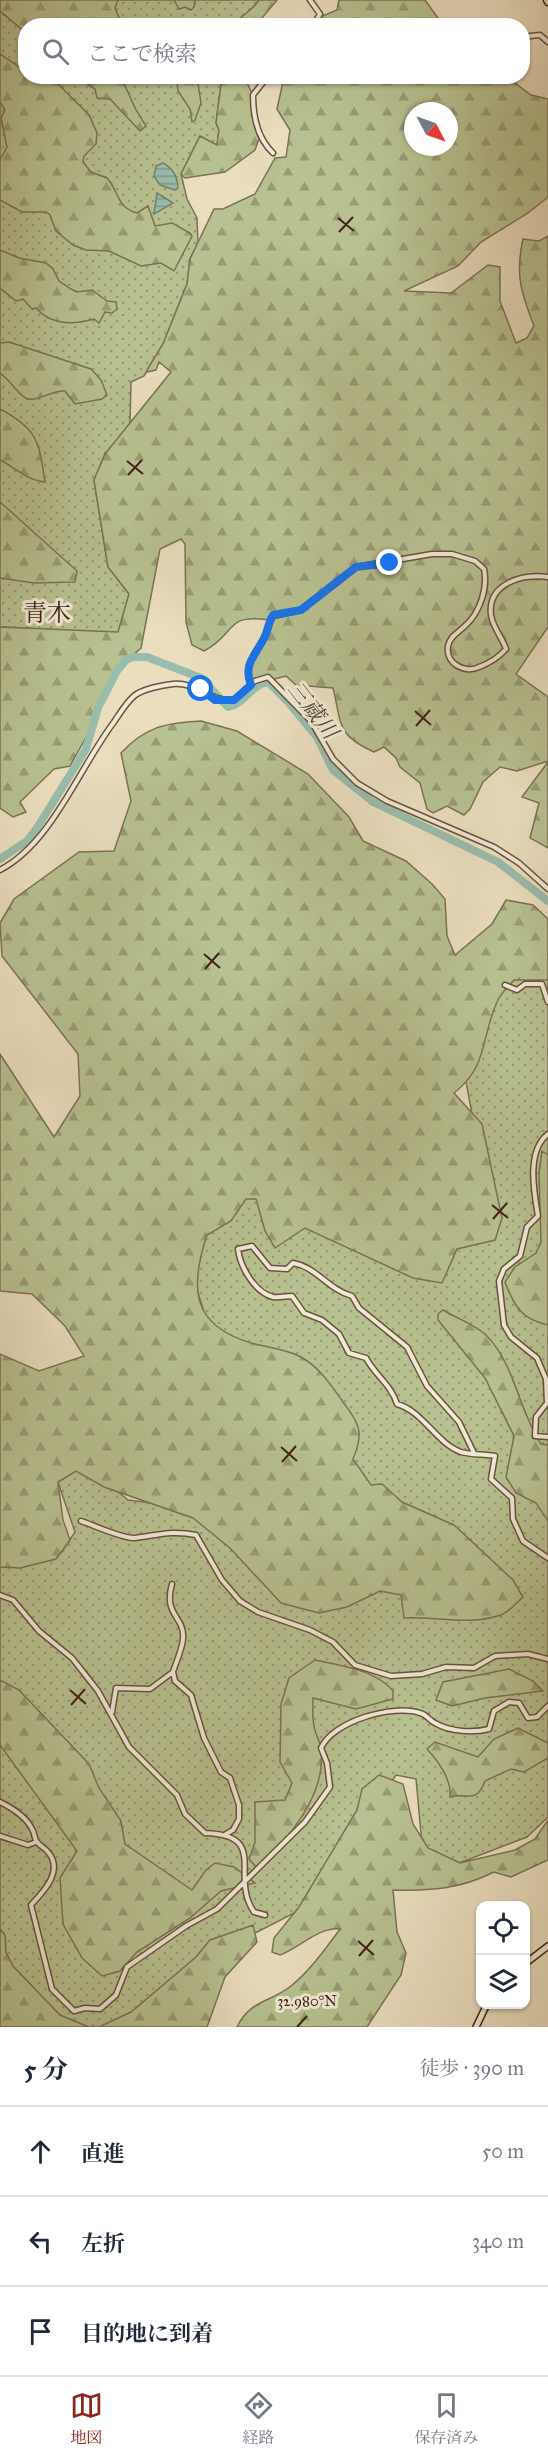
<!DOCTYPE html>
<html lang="ja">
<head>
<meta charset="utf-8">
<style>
	:root { --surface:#fff; --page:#f2f2f3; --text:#1f2937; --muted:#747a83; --line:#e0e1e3; --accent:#8f2418 }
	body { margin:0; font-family:"IM FELL Great Primer","Noto Serif JP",serif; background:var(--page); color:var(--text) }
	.controls { position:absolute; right:18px; bottom:18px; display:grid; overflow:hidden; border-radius:12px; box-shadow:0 2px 4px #0004 }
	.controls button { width:54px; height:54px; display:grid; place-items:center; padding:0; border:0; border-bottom:2px solid var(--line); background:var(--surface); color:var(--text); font:30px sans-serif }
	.compass { position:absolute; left:404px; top:102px; width:54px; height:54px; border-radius:50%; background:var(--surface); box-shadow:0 2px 4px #0004; rotate:131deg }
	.stop { position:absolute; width:18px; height:18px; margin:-14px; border:4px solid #1a73e8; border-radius:50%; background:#fff }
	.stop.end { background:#1a73e8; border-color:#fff; box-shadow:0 2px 6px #0008 }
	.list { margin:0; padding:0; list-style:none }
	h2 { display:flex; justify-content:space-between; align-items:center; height:78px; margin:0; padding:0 24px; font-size:26px }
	h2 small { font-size:20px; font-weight:400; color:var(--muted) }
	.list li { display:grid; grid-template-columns:39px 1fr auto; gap:18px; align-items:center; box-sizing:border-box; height:90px; padding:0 24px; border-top:2px solid var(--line) }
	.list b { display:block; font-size:22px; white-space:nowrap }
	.list em { font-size:20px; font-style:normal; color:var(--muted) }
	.icon { flex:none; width:33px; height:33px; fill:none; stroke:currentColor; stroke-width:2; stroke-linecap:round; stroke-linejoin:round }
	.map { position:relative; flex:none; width:548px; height:2027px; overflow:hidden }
	.search { position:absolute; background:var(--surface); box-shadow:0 2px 4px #0004; left:18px; right:18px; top:18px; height:66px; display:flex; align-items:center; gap:15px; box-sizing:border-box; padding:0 21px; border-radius:24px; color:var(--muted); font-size:22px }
	.sheet { height:348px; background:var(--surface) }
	nav { display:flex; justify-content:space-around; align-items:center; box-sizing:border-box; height:84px; border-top:2px solid var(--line); background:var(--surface); font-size:16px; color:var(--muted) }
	nav a { display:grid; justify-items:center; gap:3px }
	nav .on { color:var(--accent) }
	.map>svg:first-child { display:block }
</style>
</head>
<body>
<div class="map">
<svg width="548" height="2027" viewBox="0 0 548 2027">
	<defs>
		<pattern id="grass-dots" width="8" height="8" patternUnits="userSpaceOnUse" patternTransform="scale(1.5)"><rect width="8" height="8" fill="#b8c191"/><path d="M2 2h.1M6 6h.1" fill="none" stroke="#979c75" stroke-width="1.8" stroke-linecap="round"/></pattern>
		<pattern id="forest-firs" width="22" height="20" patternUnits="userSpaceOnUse" patternTransform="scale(1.5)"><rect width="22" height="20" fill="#b8c191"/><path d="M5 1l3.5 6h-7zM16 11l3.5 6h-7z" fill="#979c75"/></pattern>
		<pattern id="water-rules" width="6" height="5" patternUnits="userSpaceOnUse" patternTransform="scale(1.5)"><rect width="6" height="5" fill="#99bdac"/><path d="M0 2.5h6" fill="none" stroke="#7e998b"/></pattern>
	</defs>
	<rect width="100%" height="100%" fill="#eadebf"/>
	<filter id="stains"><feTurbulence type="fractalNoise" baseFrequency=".00333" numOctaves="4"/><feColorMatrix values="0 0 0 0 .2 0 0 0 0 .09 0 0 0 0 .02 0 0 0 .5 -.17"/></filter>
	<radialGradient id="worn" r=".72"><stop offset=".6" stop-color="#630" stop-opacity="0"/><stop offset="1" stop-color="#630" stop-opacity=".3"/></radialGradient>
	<path fill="url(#grass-dots)" stroke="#7c7254" stroke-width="1.5" d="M0,0H259C253,10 242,15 233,25L26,26V76L222,77L216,123L219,130L217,146L200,136L181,174L187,199L197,218L198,243L190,259L187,284L163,344L144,376L131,382L130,425L105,454L94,480L108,567L129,594L118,633L0,627Z
		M548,951V1817L527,1837L441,1870L422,1844L416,1779L396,1775L310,1905L216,1953L127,2027H82L60,2015L0,1958V1554L61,1553L75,1532L58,1482L85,1464L128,1500L198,1509L350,1486L211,1334L186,1255L256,1179L493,1226L461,1055L505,959Z"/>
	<path fill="url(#forest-firs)" stroke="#7c7254" stroke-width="1.5" fill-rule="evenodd" d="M0,0H118L115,8L122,25L26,26L25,32L0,11Z
		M174,0H195L194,7L191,10L185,7L179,9Z
		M259,0H277L262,18L260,25H233C242,15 253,10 259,0Z
		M339,0H425L443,25L313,26L320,17L337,10Z
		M0,54L25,71L26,76L55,81L89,115L97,133L96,144L84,156L83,162L91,172L107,178C119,191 116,207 137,213L148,206L155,226L172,223L190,233L192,236L174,271L161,263L141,266L109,251L86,250L73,245L56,231L50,215L46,212H22L0,200V160L7,147L1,118L5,110L0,102Z
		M165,77H197L201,103L195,120L192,122L190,109L178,91L177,82Z
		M222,77H244L253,95L259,139L255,150L225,172L185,178L181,174L200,136L217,145L219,130L216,123Z
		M284,77H507L531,95L548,99V197L528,213L481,242L458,266L404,291L451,293L488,265L500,267V301L516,343L527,338L534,326C521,292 515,275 523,239L539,241L548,236V627L516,674L548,697V761L517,771L500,767L483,782L470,809L464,815L447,806L433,813L427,809L420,783L400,767L396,758L384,747L374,752C336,735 342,724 333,688L296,685L286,676L251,685L248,669L269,620C224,613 237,634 204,651L192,645L186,622L185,544L181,539L160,549L141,648L126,661L105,688L89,732L70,766L54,769L20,802L26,812L13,817L0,808V627L118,632L129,594L108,567L94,480L105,454L171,372L159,362L156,370L147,372V370L163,344L187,284L190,259L214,209H223L255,194L275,158L286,157L290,130L277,109ZM413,111H449V147H413Z
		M78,78L121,77L136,110L146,126L140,131L110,99L97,98L95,89Z
		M0,250L19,258L46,263L53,269L59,281L71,289L77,292L92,290L107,301L116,302L117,309L112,313L105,312L99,323L94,319C73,325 51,325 36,308L32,309L23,299L16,301L0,288Z
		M9,342L91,369L101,380L107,395L102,399L75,404L65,391C51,390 33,405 24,397C15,390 10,380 0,373V343Z
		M0,409C38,429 39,442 45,482C28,481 16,468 0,460Z
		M0,502L77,571L75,582L34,583L0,578Z
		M201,721L237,731L308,774L349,817L363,841L406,861L432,884L445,899L447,936L455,955L492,924L506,900L533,905L548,919V980H514C508,987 500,994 497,1002C481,1037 488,1067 454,1093L482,1124L502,1218L495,1240L457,1249L442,1283L413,1278L305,1228L275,1248L265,1231L256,1199H246L231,1221L207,1235C190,1286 190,1325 251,1343C266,1347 285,1349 299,1356C319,1366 331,1385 343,1402C360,1424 364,1433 353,1459L371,1485L382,1484L402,1502L454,1525L513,1580L523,1597C516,1603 509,1612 501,1615C469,1626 436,1616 404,1618L401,1595L380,1591L347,1607L319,1613L281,1603L230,1548L193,1518L104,1487L76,1471L58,1482L63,1520L70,1540L56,1559L20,1568L0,1567V1354L39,1371L84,1356L65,1326L32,1294L0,1291V1054L54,1137L80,1096L78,1054L2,956L0,923L14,899L79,852L114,851L131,801L121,753C146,726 166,723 201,721Z
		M548,762V848L530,838L539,803L522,797Z
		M542,1151L548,1155V1325C521,1319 514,1306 505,1282L515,1267L536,1253L541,1242L539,1174Z
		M443,1310C456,1318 476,1325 487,1336C515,1365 519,1411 541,1444L548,1445V1521L536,1503L516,1493L506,1477L514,1436L485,1378L438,1320V1314Z
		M315,1660C342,1666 376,1670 393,1691V1699L356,1709L313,1698C313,1707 312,1717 314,1726C315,1734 320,1741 321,1748C327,1793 289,1841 256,1867L249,1859L255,1842V1802L285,1800L292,1783L280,1762L281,1704L289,1678Z
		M509,1669L533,1681L543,1691L485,1698L452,1706L436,1700L443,1682Z
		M0,1680L19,1690L89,1764L99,1788L121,1821L125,1844L192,1890L206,1870L215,1863L234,1867L255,1883L221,1891L190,1918L137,1952L120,1971L102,1976L82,1958L63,1924L60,1878L77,1851L0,1745Z
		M518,1728L548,1743V1758L524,1772L511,1769L485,1781C476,1805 468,1792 450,1797C452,1780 438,1761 427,1749L435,1742L478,1757L494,1739Z
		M379,1775L403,1784L413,1824L428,1848L460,1863L515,1850L535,1839L548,1820V1860L511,1877L494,1872C460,1889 431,1891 393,1890L397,1932L406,1953L401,1975L367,2027H237C250,2000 271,2002 291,1986C310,1971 326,1948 340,1929C318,1927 301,1947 280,1955L272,1952L274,1938L299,1907L357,1810L362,1789Z
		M253,1925L257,1942L225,1977L207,2027H99L131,2012L196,1957L210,1940Z
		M0,1929L5,1935L6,1952L13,1966L60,2015L89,2027H0Z"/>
	<path fill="url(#water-rules)" stroke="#757f70" stroke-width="1.5" d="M163,163C173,168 177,176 178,187L175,190L160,185L154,176L156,166Z
		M157,193L173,203L154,214Z"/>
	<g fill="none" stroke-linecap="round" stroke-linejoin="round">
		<path stroke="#99bdac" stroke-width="8" d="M0,859L27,841L37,828L86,749L98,708L117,671L126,660L133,657H147L201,678L228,707C245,704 251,684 268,682L288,702L317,737L333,770L373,802L498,862L548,901"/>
		<g stroke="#6a5240" stroke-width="7">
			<path id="street" d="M310,0L320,14L313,26
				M522,42L530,36L540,35L548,42
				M268,76L253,95C253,117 257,138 273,153
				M251,685C242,663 258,653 266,634C268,628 269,622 273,616L301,610L356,567L432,554H452L475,561L484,569C488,588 480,612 466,625C459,632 450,636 448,646C445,664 466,674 479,667C490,663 499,657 506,649C502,637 493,628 491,615C487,583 524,573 548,577
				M0,870C52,843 79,768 114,722C120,713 126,703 134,696C142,689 163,685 173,684C198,682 209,702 234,700L255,681L268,677L311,721L333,759L357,783L387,801L494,847L519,863L548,889
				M505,985L517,990L525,984H542L548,1002
				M548,1134C526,1151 534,1192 538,1216L527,1227L520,1256L504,1269L499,1281L504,1325L511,1337L537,1358L546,1379L547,1403L536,1417L535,1436L548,1437
				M474,1453L459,1422L427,1386L407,1347L359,1308L352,1296C327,1289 317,1267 293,1263L287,1269L270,1268L252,1246L238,1249C240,1266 254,1292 273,1297C278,1298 287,1296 292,1296L304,1313L322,1320L339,1334L349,1353L366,1358C375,1375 392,1386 397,1404C423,1411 436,1443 461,1452C471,1455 484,1454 495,1456L491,1479L512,1498L513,1519L523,1541L548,1558
				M81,1521C93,1525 123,1539 135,1538C158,1535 172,1530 196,1535L222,1580L240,1601L258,1612L310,1630L333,1642L355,1665L391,1676L422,1674L446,1667L474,1668L495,1656L528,1654L548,1659
				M172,1584C163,1616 185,1616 183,1639C182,1650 176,1662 173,1672
				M0,1595L13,1600L39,1631L72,1658L98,1691L129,1747L177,1795L185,1814L205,1833C270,1835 229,1876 254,1912L265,1915
				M112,1712L116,1688L150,1689L173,1672L175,1681L191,1695L204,1738L221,1772L230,1778L239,1805V1819L233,1830L226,1834
				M0,1802C12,1808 26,1816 32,1829C35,1833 34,1839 37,1842C40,1846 45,1848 48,1852C64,1871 44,1891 31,1905L52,1989L74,2011L85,2008L100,2009L116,1995L127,1967L186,1926L217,1909L305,1822L330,1787L327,1763L321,1748C333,1721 393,1704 420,1713C426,1714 430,1721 435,1723C450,1732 474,1733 489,1729L494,1711L509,1702L519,1703L528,1718L537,1717L548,1706
				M0,1836L28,1845L36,1842"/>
		</g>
		<g stroke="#402316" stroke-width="8">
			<path id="secondary" d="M526,1963L548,1946
				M476,2027L487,2004"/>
		</g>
		<g stroke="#402316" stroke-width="9">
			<path id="primary" d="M547,0L548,2"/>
		</g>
		<use href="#street" stroke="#f1ead5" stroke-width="4"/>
		<use href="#secondary" stroke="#f1ead5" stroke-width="5"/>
		<use href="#primary" stroke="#eadebf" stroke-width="6"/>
	</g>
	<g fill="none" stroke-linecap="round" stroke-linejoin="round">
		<path stroke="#1a73e8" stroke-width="8" d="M201,689L215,700H234L251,685C242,663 258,653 266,634C268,628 269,622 273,615L301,610L356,567L390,563"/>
	</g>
	<path fill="none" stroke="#402316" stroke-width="2" d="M338,218L354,231M339,232L353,217M127,461L143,474M128,475L142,460M415,711L431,725M416,726L430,710M204,954L220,968M205,969L219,953M492,1205L508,1218M493,1219L507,1203M281,1447L297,1461M282,1462L296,1446M70,1690L86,1704M71,1705L85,1689M358,1941L374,1955M359,1956L373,1940M297,2027L307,2016"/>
	<g text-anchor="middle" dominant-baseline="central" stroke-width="6" stroke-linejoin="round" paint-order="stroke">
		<g font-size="22" font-style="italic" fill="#564a3c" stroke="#f1ead5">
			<text transform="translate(313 710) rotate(52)">三蔵川</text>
		</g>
		<g font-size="24" fill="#402316" stroke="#f1ead5">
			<text x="47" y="613">青木</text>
		</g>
	</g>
	<g font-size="15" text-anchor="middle" fill="#402316" stroke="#f1ead5" stroke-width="6" stroke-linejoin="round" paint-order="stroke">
		<text x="307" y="2006">32.980°N</text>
	</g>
	<rect width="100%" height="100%" filter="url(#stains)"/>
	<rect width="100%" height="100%" fill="url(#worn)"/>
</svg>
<div class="controls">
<button><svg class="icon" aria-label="locate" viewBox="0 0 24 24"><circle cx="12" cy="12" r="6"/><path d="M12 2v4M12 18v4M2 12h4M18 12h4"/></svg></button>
<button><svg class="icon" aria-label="layers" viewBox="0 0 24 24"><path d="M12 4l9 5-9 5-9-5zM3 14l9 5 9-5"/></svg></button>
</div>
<svg class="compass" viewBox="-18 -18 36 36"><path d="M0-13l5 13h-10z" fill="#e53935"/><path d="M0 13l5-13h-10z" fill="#747a83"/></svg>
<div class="stop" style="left:201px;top:689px"></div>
<div class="stop end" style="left:390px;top:563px"></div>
<div class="search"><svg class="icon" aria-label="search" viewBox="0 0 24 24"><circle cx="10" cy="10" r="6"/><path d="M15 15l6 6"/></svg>ここで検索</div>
</div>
<section class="sheet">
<h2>5 分<small>徒歩 · 390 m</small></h2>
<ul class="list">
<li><svg class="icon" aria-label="ahead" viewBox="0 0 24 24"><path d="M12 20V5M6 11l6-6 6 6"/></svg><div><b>直進</b></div><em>50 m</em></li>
<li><svg class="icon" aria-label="left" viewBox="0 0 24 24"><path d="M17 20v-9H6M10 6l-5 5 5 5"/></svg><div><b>左折</b></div><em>340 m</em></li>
<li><svg class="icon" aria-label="arrive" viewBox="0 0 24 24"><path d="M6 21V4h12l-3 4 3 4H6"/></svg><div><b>目的地に到着</b></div></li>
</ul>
</section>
<nav>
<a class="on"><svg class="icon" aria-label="map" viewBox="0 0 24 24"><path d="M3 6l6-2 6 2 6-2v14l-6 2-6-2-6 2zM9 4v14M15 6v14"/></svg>地図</a>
<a><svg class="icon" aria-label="directions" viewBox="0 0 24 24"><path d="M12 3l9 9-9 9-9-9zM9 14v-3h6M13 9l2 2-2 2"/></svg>経路</a>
<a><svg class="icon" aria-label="saved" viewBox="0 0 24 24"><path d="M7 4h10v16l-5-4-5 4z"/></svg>保存済み</a>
</nav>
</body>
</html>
